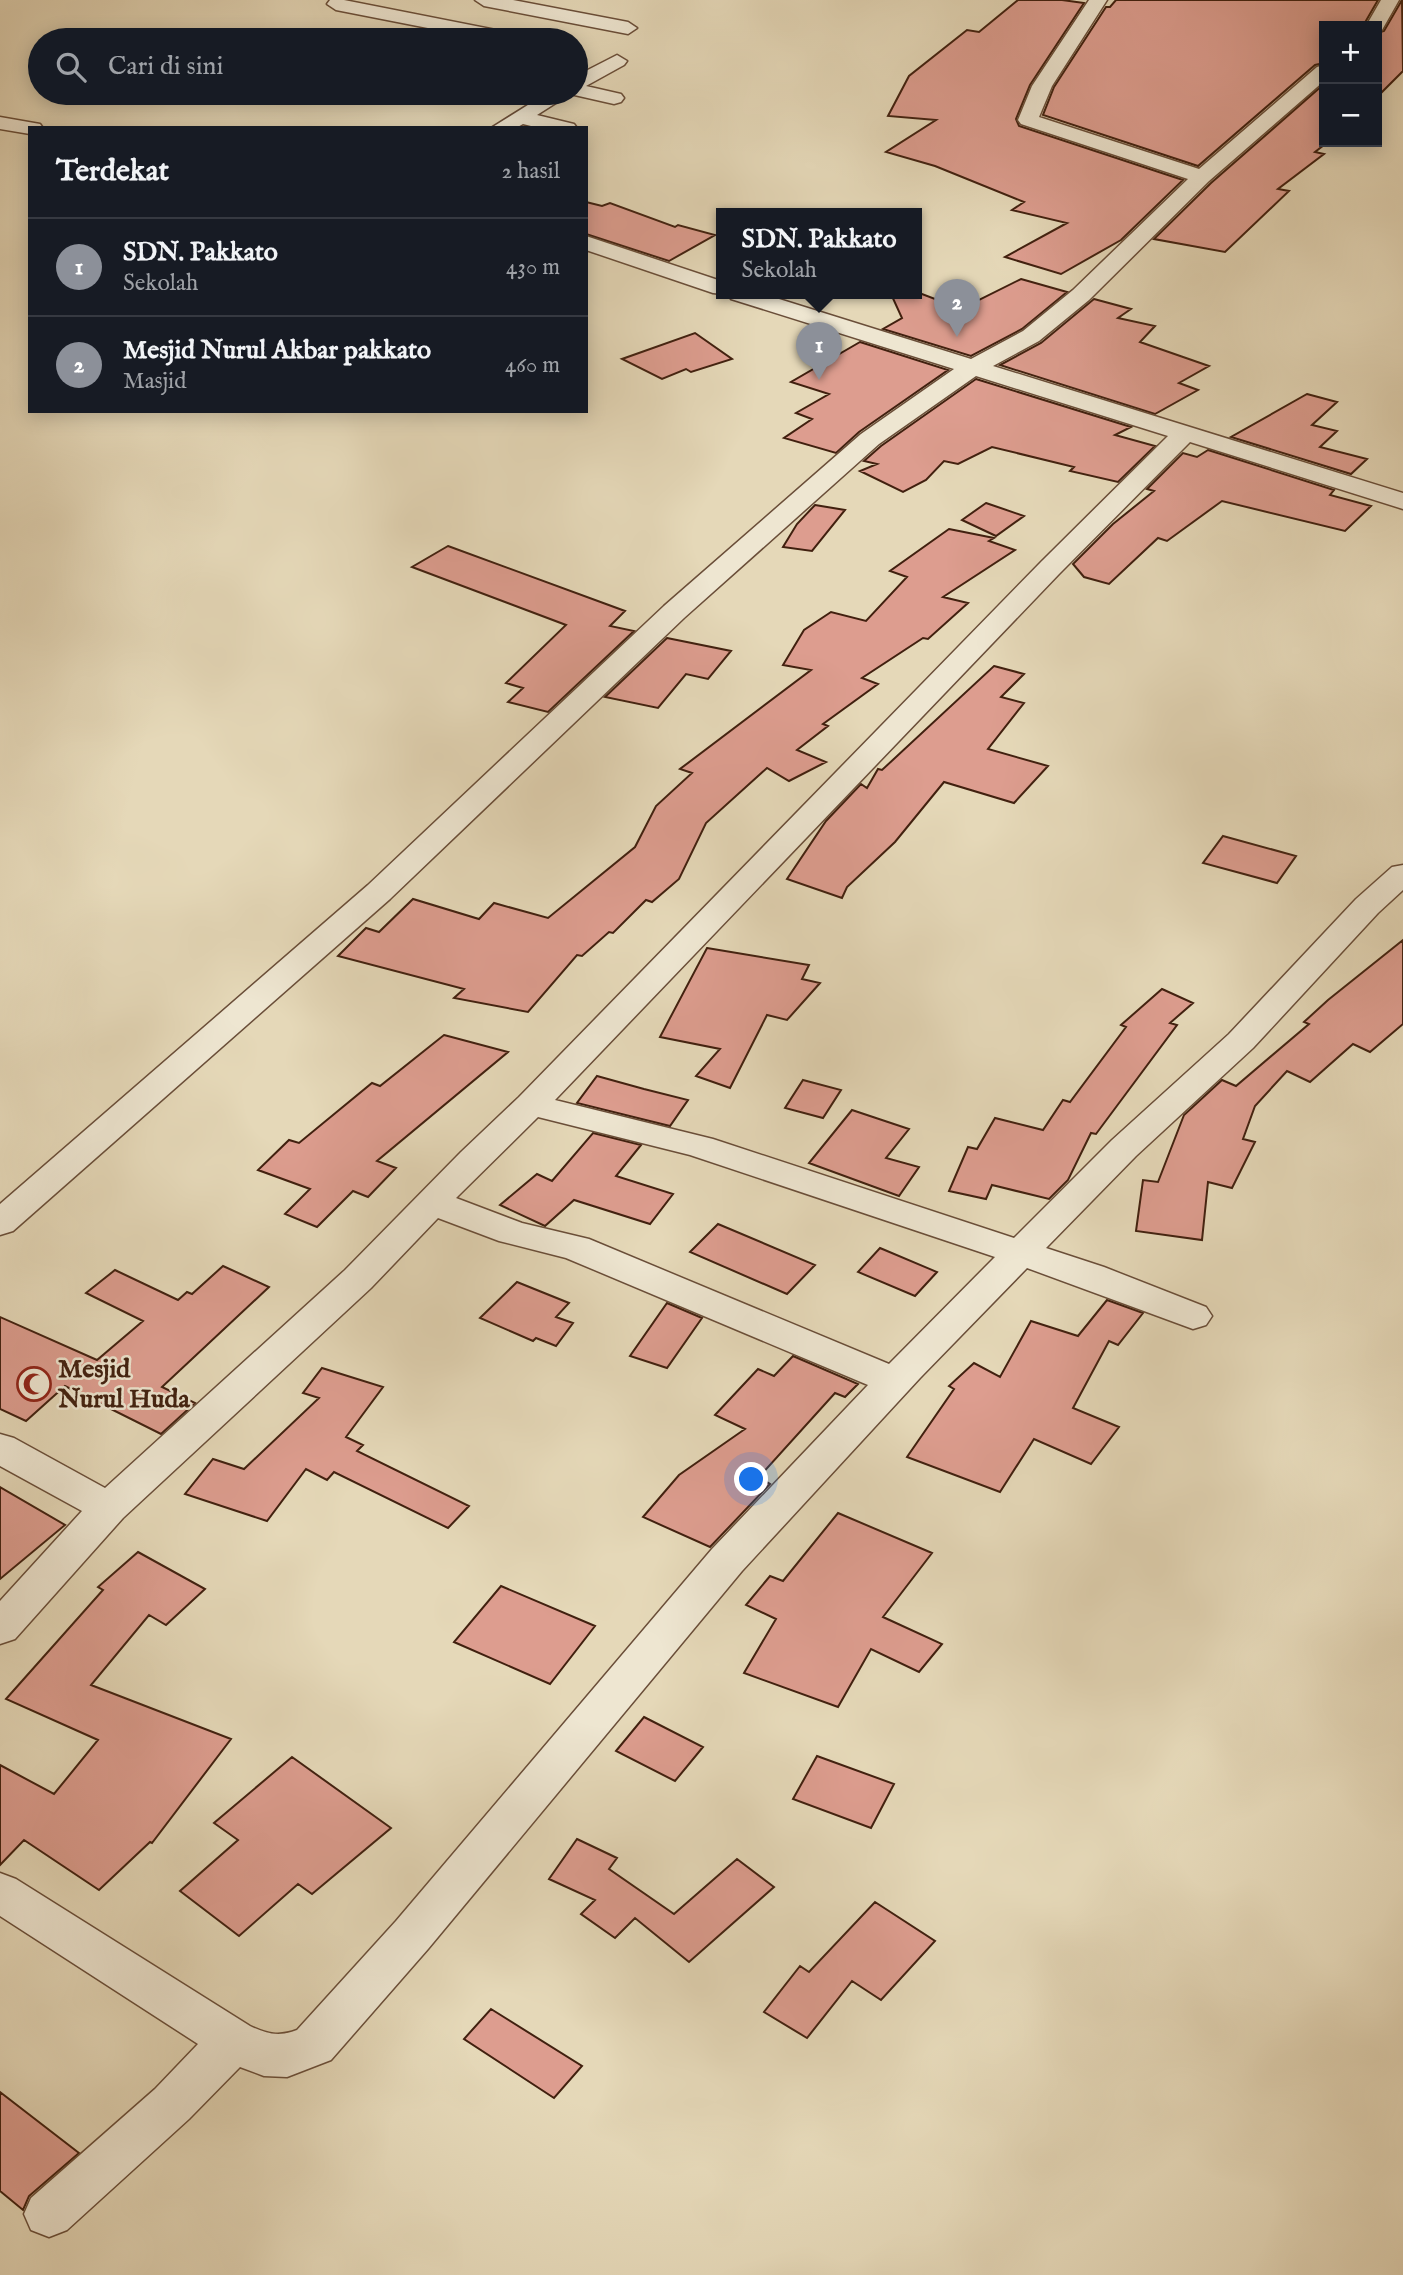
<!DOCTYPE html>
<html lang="id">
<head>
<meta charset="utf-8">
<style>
	:root { --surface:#171b24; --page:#20242c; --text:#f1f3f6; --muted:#9ea1a6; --line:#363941; --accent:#8c9099 }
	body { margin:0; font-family:"IM FELL English",serif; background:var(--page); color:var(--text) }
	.controls { position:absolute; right:21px; top:21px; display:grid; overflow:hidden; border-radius:0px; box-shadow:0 4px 18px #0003 }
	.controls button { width:63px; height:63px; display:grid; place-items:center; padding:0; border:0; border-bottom:2px solid var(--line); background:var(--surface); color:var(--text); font:35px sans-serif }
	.you { position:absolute; left:752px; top:1480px; width:24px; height:24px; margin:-18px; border:5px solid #fff; border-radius:50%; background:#1a73e8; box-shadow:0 0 0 10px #1a73e833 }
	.badge { display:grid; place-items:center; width:46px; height:46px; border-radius:50%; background:var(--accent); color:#fff; font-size:23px; font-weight:700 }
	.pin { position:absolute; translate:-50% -58px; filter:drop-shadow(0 2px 4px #0008) }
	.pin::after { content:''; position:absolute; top:37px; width:24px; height:21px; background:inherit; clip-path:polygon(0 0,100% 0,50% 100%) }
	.popup { position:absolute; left:716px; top:208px; width:206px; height:91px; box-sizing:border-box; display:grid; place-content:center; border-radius:0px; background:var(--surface); filter:drop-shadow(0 2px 5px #0005); font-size:23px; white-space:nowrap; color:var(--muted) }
	.popup b { font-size:26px; color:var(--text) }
	.popup::after { content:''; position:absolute; left:50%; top:100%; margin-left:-14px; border:14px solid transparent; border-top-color:var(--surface) }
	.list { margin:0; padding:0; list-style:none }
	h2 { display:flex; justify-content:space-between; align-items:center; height:91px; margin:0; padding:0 28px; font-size:30px }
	h2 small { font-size:23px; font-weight:400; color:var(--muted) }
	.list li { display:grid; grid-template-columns:46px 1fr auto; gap:21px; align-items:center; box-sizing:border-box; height:98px; padding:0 28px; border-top:2px solid var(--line) }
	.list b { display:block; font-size:26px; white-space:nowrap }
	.list p { margin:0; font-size:23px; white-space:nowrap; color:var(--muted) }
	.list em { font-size:23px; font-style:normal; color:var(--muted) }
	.icon { flex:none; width:38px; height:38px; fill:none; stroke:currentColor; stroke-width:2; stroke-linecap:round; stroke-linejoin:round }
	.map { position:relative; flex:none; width:1403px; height:2275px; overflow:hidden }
	.search { position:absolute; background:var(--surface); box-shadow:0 4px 18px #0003; left:28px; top:28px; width:560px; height:77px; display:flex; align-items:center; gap:18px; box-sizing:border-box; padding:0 24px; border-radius:38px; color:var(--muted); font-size:26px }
	.panel { position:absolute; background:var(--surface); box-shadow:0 4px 18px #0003; left:28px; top:126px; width:560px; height:287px; border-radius:0px }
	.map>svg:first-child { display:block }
</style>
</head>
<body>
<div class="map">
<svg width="1403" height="2275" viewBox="0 0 1403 2275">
	<rect width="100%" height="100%" fill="#e5d8b8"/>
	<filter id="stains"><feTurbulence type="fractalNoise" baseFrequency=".00286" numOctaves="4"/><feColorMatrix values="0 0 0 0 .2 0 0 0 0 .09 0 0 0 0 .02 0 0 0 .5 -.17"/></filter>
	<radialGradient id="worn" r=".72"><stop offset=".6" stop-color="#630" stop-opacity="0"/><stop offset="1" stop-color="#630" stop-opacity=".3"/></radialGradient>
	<path fill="#dd9d8f" stroke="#41200f" stroke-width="2" d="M1018,0H1062L1084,3L1030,85L1016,119L1019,126L1183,180L1121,240L1061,274L1005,257L1067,223L1012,210L1024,202L935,166L886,152L936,120L888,116L909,76L967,30L979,32Z
		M1116,0H1378L1363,26H1324V63L1315,65L1198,166L1043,115L1054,87L1106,7H1110Z
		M1402,0L1403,71L1377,97V33L1384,31Z
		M1324,84V145L1315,152L1324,154L1278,189L1289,191L1225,252L1154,239L1211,183Z
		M586,202L602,206L610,203L675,227L678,225L715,235L669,261L586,234Z
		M1021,279L1067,292L1022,329L971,356L883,329L902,318L891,294H922L961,309Z
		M1094,299L1131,309L1118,318L1155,326L1140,342L1209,366L1179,383L1198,390L1155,414L1000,365L1041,343Z
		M695,333L732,359L691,372L686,369L662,379L622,359Z
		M860,342L948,370L859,432L836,453L784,438L812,419L796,413L829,394L791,382Z
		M976,379L1131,427L1115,435L1155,446L1118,482L1070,471L1074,467L992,447L958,464L944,461L926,480L903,492L860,471L877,464L864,461L881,446Z
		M1307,394L1337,402L1312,425L1337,431L1320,447L1367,459L1351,474L1231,437Z
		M1208,450L1334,490L1330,495L1371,506L1345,531L1222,501L1167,541L1158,538L1109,584L1084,577L1073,564L1113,524L1154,491L1147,489L1183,453L1197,457Z
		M986,503L1024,516L996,536L962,520Z
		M815,505L845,510L812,551L783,547L797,524Z
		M949,529L994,538L989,541L1015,550L943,597L968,603L928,639L923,638L862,678L878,684L823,724L828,726L797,750L826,762L789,781L767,768L706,823L679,879L652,902L646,900L613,933L609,932L582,956L577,955L528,1012L454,998L464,989L338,956L366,928L379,932L413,899L479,919L494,903L548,918L635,847L656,806L692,773L680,769L811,670L783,665L804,630L831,612L866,621L907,577L890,571Z
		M448,546L625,611L610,626L634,631L548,712L508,702L523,688L506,683L566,625L412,567Z
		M667,638L731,651L708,679L686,674L658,708L605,697Z
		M994,666L1024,674L1001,697L1024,703L988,749L1048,766L1014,803L944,782L895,842L847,887L842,898L787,879L826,821L861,784L867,788L878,769L882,770Z
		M1223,836L1296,856L1277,883L1203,863Z
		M1403,940V1024L1370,1052L1353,1044L1310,1082L1287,1071L1255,1106L1243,1139L1255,1142L1232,1188L1208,1182L1202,1240L1136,1231L1143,1180L1158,1182L1184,1115L1222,1080L1236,1086L1309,1024L1304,1022L1328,1000Z
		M707,948L809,965L802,979L820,983L787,1020L767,1015L730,1088L696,1076L720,1049L660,1037Z
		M1162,989L1193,1003L1170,1023L1177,1025L1096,1134L1091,1133L1068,1180L1049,1199L992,1185L986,1199L949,1191L968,1147L977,1149L995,1118L1043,1130L1063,1100L1070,1102L1126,1027L1121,1025Z
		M444,1035L508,1052L377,1161L396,1168L368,1197L353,1191L317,1227L285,1214L310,1189L258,1170L289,1140L299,1143L372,1083L380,1086Z
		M597,1076L644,1089L688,1100L670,1126L577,1103Z
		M803,1080L841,1090L823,1118L785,1108Z
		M852,1110L909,1129L886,1158L919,1167L899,1196L809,1163Z
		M593,1133L641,1145L616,1176L673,1194L650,1224L574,1200L545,1226L500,1205L537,1174L552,1181Z
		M718,1224L815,1265L787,1294L690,1252Z
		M880,1248L937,1272L915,1296L858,1272Z
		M223,1266L269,1287L162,1387L195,1403L161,1434L65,1386L26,1421L0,1409V1317L97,1360L143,1321L86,1293L115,1270L178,1300L187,1292L192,1294Z
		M517,1282L569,1303L556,1317L573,1323L556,1346L536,1338L533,1341L480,1318Z
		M1107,1300L1143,1313L1118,1345L1109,1341L1073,1408L1119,1427L1091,1464L1034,1439L1000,1492L907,1457L954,1389L949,1386L974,1363L1000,1377L1031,1321L1078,1336Z
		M667,1303L702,1318L667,1368L630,1356Z
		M793,1356L858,1384L845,1397L835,1393L759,1477L770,1484L710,1547L643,1517L679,1475L745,1429L715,1415L758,1369L774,1376Z
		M322,1368L383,1387L346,1437L363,1445L357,1451L469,1506L448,1528L334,1472L327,1480L306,1469L267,1521L185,1494L213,1459L244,1469L319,1398L303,1393Z
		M0,1487L65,1525L0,1579Z
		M838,1513L932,1553L883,1617L942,1644L919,1672L871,1649L838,1707L744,1673L776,1619L746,1605L770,1576L783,1581Z
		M138,1552L205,1589L166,1625L149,1615L91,1685L231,1739L152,1843L150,1842L99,1890L24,1840L0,1865V1765L54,1794L98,1740L6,1699L103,1590L98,1587Z
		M501,1586L595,1626L550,1684L454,1642Z
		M644,1717L703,1747L675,1781L616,1751Z
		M817,1756L894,1784L871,1828L793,1799Z
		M292,1757L391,1828L312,1894L298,1884L239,1936L180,1891L238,1840L214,1823Z
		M577,1839L617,1858L609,1869L674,1914L737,1859L774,1887L689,1962L635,1918L615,1938L581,1914L595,1900L549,1879Z
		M875,1902L935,1941L881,2000L852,1981L807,2038L764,2012L800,1966L809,1972Z
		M491,2009L582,2066L554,2098L464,2039Z
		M0,2092L79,2153L29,2196L23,2210L0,2191Z"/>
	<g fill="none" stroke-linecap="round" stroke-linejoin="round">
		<g stroke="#6a4e39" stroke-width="3">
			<path id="minor" d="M330,0H344L516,34L526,40H489L336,10L327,4Z
				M475,0H513L628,22L637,28L628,34L484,6Z
				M1089,0H1107L1052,86L1039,117L1199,169L1317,67L1324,65V81L1209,181L1089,300L1039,341L993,366L1403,493V509L1190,442L1059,574L555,1100L713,1139L1014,1238L1112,1140L1229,1034L1356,899L1392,867L1403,865V890L1378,913L1253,1048L1136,1156L1046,1248L1104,1267L1206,1307L1212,1316L1206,1325L1193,1329L1027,1268L920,1378L742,1571L428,1949L331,2060L287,2077L264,2076L240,2067L189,2119L67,2230L49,2237L31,2230L24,2214L31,2198L155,2089L198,2044L0,1916V1873L16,1879L250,2026C267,2034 279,2037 297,2030L396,1921L712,1549L868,1385L566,1258L499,1241L438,1218L371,1288L123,1518L15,1639L0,1644V1601L82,1511L0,1466V1434L14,1438L105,1488L345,1270L461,1152L519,1097L1041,562L1168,436L976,376L879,444L684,618L390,899L13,1231L0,1235V1204L368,885L664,606L861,434L954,369L731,299L728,294H763L971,359L1023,331L1073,290L1188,179L1021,124L1018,120L1032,86ZM538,1117L690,1155L995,1257L889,1364L589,1239L522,1223L456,1198Z
				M1381,0H1399L1382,30L1377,31V26H1366Z
				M617,55L627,61L624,65L586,86L621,94L624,98L621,102L614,104L570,94L537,115L574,124L577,128H539L523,124L516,128H491L547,93H576V76Z
				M0,117L40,124L43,128H30V134L0,129Z
				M586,236L721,281V294H723L713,293L586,250Z"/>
		</g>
		<use href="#minor" fill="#eee6d1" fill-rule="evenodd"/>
	</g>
	<defs>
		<g id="mosque-ring" transform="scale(1.75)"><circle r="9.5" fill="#eee6d1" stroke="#8f2418" stroke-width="1.5"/><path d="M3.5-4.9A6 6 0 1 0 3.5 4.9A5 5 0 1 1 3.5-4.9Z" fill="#8f2418"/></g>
	</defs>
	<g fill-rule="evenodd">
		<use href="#mosque-ring" x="34" y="1384"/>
	</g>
	<g text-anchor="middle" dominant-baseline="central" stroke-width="5" stroke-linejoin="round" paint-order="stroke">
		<g font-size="26" font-weight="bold" fill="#41200f" stroke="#eee6d1" text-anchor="start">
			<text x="58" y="1369">Mesjid<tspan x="58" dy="30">Nurul Huda</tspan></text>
		</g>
	</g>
	<rect width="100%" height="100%" filter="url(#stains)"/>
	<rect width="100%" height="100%" fill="url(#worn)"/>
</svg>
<div class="controls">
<button>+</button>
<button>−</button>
</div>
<div class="you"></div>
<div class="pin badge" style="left:819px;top:380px">1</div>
<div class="popup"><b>SDN. Pakkato</b>Sekolah</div>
<div class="pin badge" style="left:957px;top:337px">2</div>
<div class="search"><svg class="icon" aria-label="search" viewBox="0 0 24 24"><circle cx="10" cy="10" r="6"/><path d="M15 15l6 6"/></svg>Cari di sini</div>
<section class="panel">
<h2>Terdekat<small>2 hasil</small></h2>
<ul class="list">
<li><span class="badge">1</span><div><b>SDN. Pakkato</b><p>Sekolah</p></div><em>430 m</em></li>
<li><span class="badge">2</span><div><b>Mesjid Nurul Akbar pakkato</b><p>Masjid</p></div><em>460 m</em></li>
</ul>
</section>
</div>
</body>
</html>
